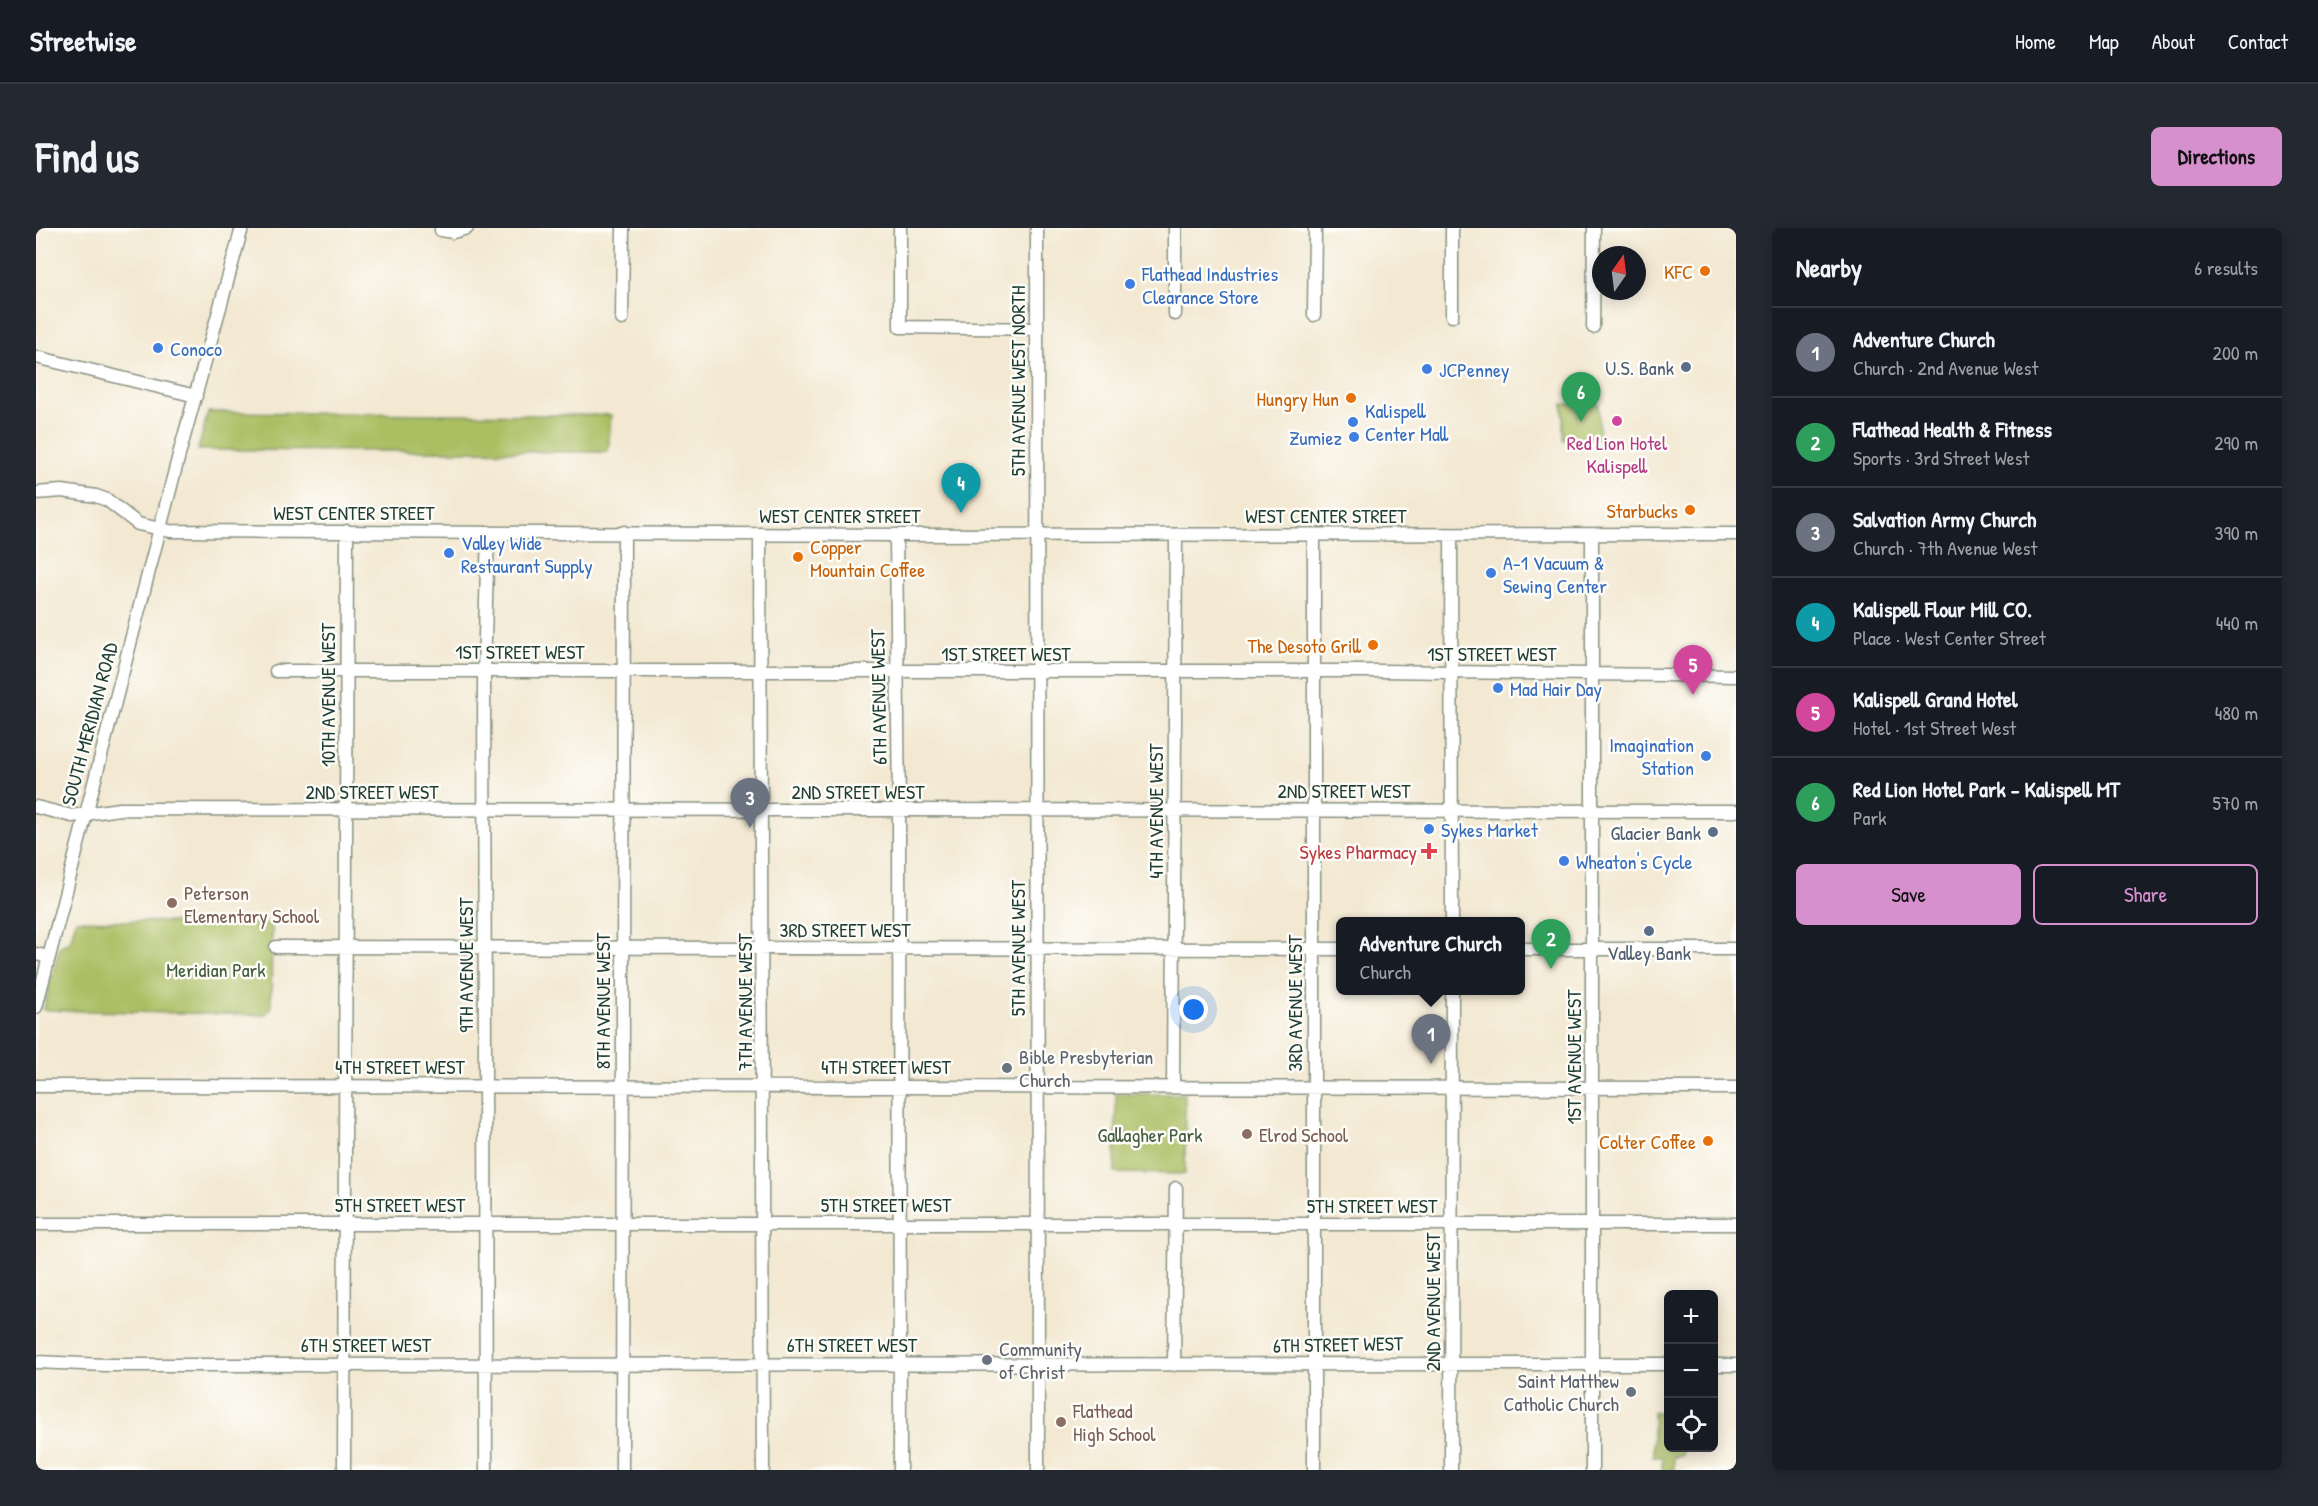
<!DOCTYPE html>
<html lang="en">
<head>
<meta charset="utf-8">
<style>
	:root { --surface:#171b24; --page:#242831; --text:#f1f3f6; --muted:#9ea1a6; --line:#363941; --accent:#d690ce }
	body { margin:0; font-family:"Patrick Hand",sans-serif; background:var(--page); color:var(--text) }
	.controls { position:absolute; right:18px; bottom:18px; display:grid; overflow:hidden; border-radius:9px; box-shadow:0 3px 15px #0003 }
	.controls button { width:54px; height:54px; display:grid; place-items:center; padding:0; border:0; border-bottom:2px solid var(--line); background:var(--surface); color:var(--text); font:30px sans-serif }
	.compass { position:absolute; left:1556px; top:18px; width:54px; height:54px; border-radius:50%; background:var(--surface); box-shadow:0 3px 15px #0003; rotate:14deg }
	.you { position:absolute; left:1158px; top:782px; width:21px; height:21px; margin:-15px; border:4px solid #fff; border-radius:50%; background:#1a73e8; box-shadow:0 0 0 9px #1a73e833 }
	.badge { display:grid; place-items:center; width:39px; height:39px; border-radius:50%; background:var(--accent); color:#fff; font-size:20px; font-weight:700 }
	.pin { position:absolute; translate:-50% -50px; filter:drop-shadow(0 2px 3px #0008) }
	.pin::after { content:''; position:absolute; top:32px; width:21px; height:18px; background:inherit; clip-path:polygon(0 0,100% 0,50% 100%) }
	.popup { position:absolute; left:1300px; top:689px; width:189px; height:78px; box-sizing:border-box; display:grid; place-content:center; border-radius:9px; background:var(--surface); filter:drop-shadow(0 2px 4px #0005); font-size:20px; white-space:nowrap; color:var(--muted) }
	.popup b { font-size:22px; color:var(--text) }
	.popup::after { content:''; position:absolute; left:50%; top:100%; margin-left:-12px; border:12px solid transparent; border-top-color:var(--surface) }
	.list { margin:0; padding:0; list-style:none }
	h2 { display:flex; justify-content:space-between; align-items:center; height:78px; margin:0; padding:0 24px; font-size:26px }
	h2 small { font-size:20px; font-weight:400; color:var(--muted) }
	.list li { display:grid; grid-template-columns:39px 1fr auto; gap:18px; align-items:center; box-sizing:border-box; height:90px; padding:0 24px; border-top:2px solid var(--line) }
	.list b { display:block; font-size:22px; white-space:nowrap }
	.list p { margin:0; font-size:20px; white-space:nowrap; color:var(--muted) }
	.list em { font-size:20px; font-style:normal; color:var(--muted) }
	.actions { display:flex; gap:12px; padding:18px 24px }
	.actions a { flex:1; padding:14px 0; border:2px solid var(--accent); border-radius:9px; text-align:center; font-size:21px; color:var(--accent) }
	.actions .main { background:var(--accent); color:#111 }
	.icon { flex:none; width:33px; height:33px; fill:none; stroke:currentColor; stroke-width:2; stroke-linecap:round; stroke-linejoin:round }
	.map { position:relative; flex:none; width:1700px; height:1242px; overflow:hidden; border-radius:9px }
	header { display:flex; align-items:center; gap:36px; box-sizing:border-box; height:84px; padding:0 30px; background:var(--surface); border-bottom:2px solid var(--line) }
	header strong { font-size:28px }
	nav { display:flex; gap:33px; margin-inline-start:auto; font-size:21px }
	.intro { display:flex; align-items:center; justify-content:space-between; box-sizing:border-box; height:144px; padding:0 36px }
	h1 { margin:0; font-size:42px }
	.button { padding:15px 27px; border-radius:9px; background:var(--accent); color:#111; font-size:21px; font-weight:700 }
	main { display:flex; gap:36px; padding:0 36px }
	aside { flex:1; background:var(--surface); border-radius:9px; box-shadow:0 3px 15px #0003 }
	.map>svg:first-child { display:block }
</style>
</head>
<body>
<header>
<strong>Streetwise</strong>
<nav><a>Home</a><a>Map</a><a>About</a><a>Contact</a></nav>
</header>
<div class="intro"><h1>Find us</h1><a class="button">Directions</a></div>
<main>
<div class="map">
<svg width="1700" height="1242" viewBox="0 0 1700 1242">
	<rect width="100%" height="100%" fill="#fdfcf7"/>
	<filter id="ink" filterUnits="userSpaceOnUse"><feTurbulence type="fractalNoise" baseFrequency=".0167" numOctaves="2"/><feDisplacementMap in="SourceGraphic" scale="12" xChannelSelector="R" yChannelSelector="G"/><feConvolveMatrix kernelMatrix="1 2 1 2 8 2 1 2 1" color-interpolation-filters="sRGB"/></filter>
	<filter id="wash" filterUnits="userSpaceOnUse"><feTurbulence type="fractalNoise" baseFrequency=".008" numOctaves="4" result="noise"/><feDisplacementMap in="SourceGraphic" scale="24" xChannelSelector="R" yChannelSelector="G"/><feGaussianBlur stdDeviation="1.35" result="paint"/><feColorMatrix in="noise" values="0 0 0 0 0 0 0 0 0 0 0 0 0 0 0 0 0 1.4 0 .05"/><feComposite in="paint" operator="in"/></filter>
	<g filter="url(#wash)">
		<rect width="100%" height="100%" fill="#f3e8d1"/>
		<path fill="#abbe62" stroke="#657e4b" stroke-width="1.5" d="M1527,176H1563V211L1527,212Z
			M172,184L518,187H575L572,224L162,222Z
			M40,692L236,696L235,781L228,787L7,782L24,718L34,714Z
			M1080,866H1149V946L1079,945Z
			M1617,1184H1632V1220H1646V1228L1638,1229V1242H1626V1229L1617,1228Z"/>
	</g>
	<g filter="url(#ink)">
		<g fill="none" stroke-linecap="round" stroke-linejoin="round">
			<g stroke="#899282" stroke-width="15">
				<path id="minor" d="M405,0V2L417,4L431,0
					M864,0V99L1001,101
					M1001,0L1002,1242
					M1416,0V88
					M1139,86V0
					M1278,87L1279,0
					M586,91L587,0
					M1557,99L1558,0
					M0,129L160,168
					M0,265L26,263L60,268L71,272L102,296L134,303L860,307L1700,306
					M724,306L727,1242
					M860,307L863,583L864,1242
					M1415,307L1416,694
					M240,443H1346L1700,448
					M0,579L36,588L83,581L1645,583
					M1650,583H1700
					M240,719L1305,721
					M1485,721H1700
					M0,726L12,729
					M0,779L144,223L206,0
					M0,858L1700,860
					M1137,859L1140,307
					M0,996H1700
					M0,1134L69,1137L1632,1136
					M1138,1137L1140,960
					M1678,1137H1700
					M308,1242L311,303
					M450,1242L448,443L452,304
					M586,1242L588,304
					M1278,1242V307
					M1415,1242L1416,762
					M1556,1242V308"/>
			</g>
			<use href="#minor" stroke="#fff" stroke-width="12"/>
		</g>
	</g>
	<g fill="#e8710a" stroke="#fdfcf7" stroke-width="2">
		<circle cx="1669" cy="43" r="6"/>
		<circle cx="1315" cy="170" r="6"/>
		<circle cx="1654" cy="282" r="6"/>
		<circle cx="762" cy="329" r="6"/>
		<circle cx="1337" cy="417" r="6"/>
		<circle cx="1672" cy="913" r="6"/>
	</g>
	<g fill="#3f7fe0" stroke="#fdfcf7" stroke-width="2">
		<circle cx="1094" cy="56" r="6"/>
		<circle cx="122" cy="120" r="6"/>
		<circle cx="1391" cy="141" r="6"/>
		<circle cx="1317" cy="194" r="6"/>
		<circle cx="1318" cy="209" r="6"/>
		<circle cx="413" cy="325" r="6"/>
		<circle cx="1455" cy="345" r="6"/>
		<circle cx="1462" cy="460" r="6"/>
		<circle cx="1670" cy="528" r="6"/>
		<circle cx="1393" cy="601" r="6"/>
		<circle cx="1528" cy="633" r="6"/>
	</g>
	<g fill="#5c6f8a" stroke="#fdfcf7" stroke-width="2">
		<circle cx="1650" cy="139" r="6"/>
		<circle cx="1677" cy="604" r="6"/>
		<circle cx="1613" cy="703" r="6"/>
	</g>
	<circle fill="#d1479c" stroke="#fdfcf7" stroke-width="2" cx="1581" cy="193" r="6"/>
	<path fill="#e0444e" stroke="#fdfcf7" stroke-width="2" d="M1390 614h6v6h6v6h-6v6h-6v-6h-6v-6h6z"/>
	<g fill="#8d6e63" stroke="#fdfcf7" stroke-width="2">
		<circle cx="136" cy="675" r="6"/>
		<circle cx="1211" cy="906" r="6"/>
		<circle cx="1025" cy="1194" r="6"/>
	</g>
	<g fill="#6b7280" stroke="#fdfcf7" stroke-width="2">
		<circle cx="971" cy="840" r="6"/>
		<circle cx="951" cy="1132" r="6"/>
		<circle cx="1595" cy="1164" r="6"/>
	</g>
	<g text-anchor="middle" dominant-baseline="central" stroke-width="5" stroke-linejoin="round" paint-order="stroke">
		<g font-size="20" fill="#c56008" stroke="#fdfcf7" text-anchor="end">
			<text x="1657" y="43">KFC</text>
			<text x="1303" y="170">Hungry Hun</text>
			<text x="1642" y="282">Starbucks</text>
			<text x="774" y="318" text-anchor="start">Copper<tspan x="774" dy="23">Mountain Coffee</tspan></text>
			<text x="1325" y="417">The Desoto Grill</text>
			<text x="1660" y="913">Colter Coffee</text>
		</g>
		<g font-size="20" fill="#366cbe" stroke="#fdfcf7" text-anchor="start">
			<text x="1106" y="45">Flathead Industries<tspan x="1106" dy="23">Clearance Store</tspan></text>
			<text x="134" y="120">Conoco</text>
			<text x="1403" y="141">JCPenney</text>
			<text x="1329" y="182">Kalispell<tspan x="1329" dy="23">Center Mall</tspan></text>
			<text x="1306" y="209" text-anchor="end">Zumiez</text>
			<text x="425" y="314">Valley Wide<tspan x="425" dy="23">Restaurant Supply</tspan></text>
			<text x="1467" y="334">A-1 Vacuum &amp;<tspan x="1467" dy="23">Sewing Center</tspan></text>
			<text x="1474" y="460">Mad Hair Day</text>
			<text x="1658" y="516" text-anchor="end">Imagination<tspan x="1658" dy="23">Station</tspan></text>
			<text x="1405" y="601">Sykes Market</text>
			<text x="1540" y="633">Wheaton's Cycle</text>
		</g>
		<g font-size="20" fill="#4e5e75" stroke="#fdfcf7" text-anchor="end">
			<text x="1638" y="139">U.S. Bank</text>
			<text x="1665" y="604">Glacier Bank</text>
			<text x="1613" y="724" text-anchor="middle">Valley Bank</text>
		</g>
		<g font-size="20" fill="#1f3d34" stroke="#fdfcf7">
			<text transform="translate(981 153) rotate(-90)">5TH AVENUE WEST NORTH</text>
			<text x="318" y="284">WEST CENTER STREET</text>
			<text x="804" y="287">WEST CENTER STREET</text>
			<text x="1290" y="287">WEST CENTER STREET</text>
			<text x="484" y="423">1ST STREET WEST</text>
			<text x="970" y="425">1ST STREET WEST</text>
			<text x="1456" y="425">1ST STREET WEST</text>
			<text transform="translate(291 467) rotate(-90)">10TH AVENUE WEST</text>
			<text transform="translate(842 469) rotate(-91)">6TH AVENUE WEST</text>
			<text transform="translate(53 496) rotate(-75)">SOUTH MERIDIAN ROAD</text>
			<text x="1308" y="562">2ND STREET WEST</text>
			<text x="336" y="563">2ND STREET WEST</text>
			<text x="822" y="563">2ND STREET WEST</text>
			<text transform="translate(1119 583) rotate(-90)">4TH AVENUE WEST</text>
			<text x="809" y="701">3RD STREET WEST</text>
			<text transform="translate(981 720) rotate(-90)">5TH AVENUE WEST</text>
			<text transform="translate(429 737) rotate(-90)">9TH AVENUE WEST</text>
			<text transform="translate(566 773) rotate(-90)">8TH AVENUE WEST</text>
			<text transform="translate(708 774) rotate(-90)">7TH AVENUE WEST</text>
			<text transform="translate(1258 775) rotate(-90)">3RD AVENUE WEST</text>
			<text transform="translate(1537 829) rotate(-90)">1ST AVENUE WEST</text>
			<text x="364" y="838">4TH STREET WEST</text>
			<text x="850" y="838">4TH STREET WEST</text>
			<text x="364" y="976">5TH STREET WEST</text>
			<text x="850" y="976">5TH STREET WEST</text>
			<text x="1336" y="977">5TH STREET WEST</text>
			<text transform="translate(1396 1074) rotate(-90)">2ND AVENUE WEST</text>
			<text x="330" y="1116">6TH STREET WEST</text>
			<text x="816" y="1116">6TH STREET WEST</text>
			<text transform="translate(1302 1116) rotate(-1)">6TH STREET WEST</text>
		</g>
		<g font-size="20" fill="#b23c85" stroke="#fdfcf7">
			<text x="1581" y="214">Red Lion Hotel<tspan x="1581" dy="23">Kalispell</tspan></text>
		</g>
		<g font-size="20" fill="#be3a42" stroke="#fdfcf7" text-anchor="end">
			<text x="1381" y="623">Sykes Pharmacy</text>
		</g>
		<g font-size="20" fill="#785e54" stroke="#fdfcf7" text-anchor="start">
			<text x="148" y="664">Peterson<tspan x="148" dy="23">Elementary School</tspan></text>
			<text x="1223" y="906">Elrod School</text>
			<text x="1037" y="1182">Flathead<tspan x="1037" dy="23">High School</tspan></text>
		</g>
		<g font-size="20" fill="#425d40" stroke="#fdfcf7">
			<text x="180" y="741">Meridian Park</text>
			<text x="1114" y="906">Gallagher Park</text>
		</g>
		<g font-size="20" fill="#5b616d" stroke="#fdfcf7" text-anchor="start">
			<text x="983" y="828">Bible Presbyterian<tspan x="983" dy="23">Church</tspan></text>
			<text x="963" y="1120">Community<tspan x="963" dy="23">of Christ</tspan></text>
			<text x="1583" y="1152" text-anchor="end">Saint Matthew<tspan x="1583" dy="23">Catholic Church</tspan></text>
		</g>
	</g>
</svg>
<div class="controls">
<button>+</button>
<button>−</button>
<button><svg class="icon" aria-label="locate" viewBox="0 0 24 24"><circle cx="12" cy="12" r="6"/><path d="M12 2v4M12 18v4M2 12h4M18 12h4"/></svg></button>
</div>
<svg class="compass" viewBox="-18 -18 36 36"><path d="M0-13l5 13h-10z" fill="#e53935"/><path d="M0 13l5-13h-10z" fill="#9ea1a6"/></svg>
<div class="you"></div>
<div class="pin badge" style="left:1395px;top:836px;background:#6b7280">1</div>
<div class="popup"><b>Adventure Church</b>Church</div>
<div class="pin badge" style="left:1515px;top:741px;background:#2e9e5b">2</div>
<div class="pin badge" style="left:714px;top:600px;background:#6b7280">3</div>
<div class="pin badge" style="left:925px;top:285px;background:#0f9aa8">4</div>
<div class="pin badge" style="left:1657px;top:467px;background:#d1479c">5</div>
<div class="pin badge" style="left:1545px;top:194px;background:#2e9e5b">6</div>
</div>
<aside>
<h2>Nearby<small>6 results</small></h2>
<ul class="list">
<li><span class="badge" style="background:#6b7280">1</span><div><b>Adventure Church</b><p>Church · 2nd Avenue West</p></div><em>200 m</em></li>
<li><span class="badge" style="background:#2e9e5b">2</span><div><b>Flathead Health &amp; Fitness</b><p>Sports · 3rd Street West</p></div><em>290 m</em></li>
<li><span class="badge" style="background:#6b7280">3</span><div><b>Salvation Army Church</b><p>Church · 7th Avenue West</p></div><em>390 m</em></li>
<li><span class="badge" style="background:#0f9aa8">4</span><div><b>Kalispell Flour Mill CO.</b><p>Place · West Center Street</p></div><em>440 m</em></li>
<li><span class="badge" style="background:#d1479c">5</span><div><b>Kalispell Grand Hotel</b><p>Hotel · 1st Street West</p></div><em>480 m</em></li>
<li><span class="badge" style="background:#2e9e5b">6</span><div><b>Red Lion Hotel Park - Kalispell MT</b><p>Park</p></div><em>570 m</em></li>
</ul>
<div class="actions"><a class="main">Save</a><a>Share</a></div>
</aside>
</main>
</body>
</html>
